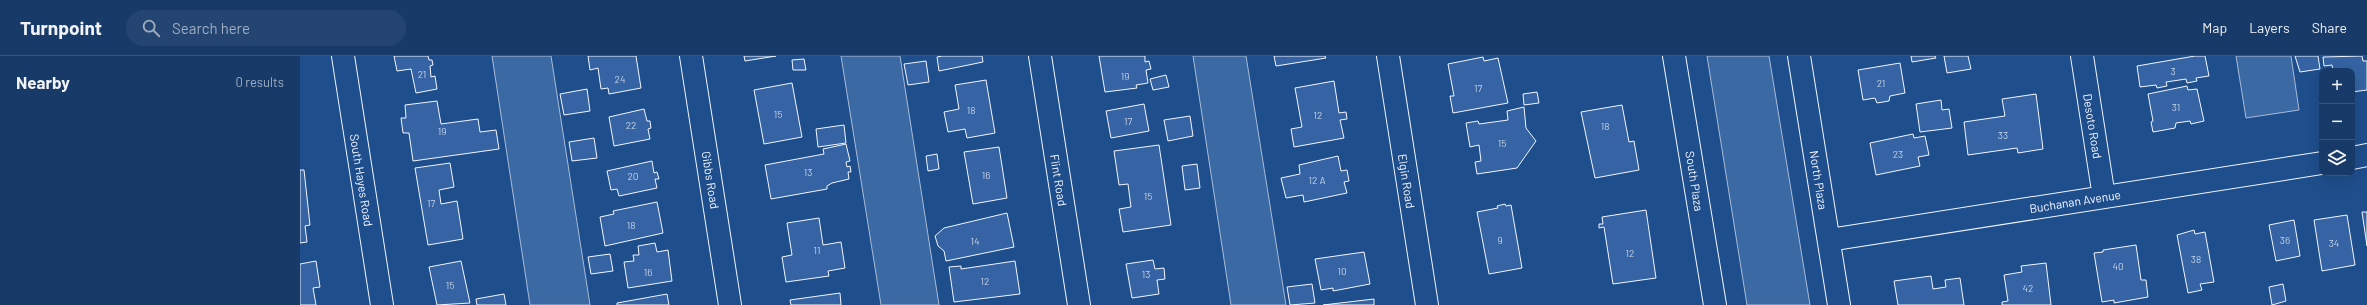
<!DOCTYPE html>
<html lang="en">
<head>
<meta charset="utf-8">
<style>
	:root { --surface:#173a69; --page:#244571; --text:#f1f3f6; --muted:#9eadc0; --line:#36547d }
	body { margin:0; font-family:Barlow,sans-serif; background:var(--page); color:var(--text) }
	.controls { position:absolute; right:12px; top:12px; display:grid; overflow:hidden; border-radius:8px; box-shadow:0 4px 16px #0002 }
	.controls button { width:36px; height:36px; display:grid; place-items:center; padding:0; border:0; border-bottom:1px solid var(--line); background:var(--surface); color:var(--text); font:20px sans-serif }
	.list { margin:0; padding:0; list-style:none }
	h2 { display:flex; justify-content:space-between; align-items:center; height:52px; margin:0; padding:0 16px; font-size:17px }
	h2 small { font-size:13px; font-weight:400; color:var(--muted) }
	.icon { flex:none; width:22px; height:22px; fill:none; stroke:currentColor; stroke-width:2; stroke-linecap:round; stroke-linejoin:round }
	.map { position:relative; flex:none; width:2067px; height:249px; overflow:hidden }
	header { display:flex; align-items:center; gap:24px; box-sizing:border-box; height:56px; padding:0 20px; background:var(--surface); border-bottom:1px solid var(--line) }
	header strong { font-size:19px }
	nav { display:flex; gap:22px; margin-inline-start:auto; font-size:14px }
	.search { width:280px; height:36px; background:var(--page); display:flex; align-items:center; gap:10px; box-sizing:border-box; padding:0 14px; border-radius:22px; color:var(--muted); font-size:15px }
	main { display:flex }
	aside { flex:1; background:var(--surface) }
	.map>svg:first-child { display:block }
</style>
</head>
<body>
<header>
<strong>Turnpoint</strong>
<div class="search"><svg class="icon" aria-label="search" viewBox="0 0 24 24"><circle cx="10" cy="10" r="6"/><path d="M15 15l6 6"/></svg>Search here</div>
<nav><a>Map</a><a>Layers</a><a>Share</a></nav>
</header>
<main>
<aside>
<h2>Nearby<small>0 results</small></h2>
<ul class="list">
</ul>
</aside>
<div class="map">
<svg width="2067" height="249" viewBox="0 0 2067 249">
	<rect width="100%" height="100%" fill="#1f4e8c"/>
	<path fill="#3b69a3" stroke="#a8bbd7" d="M192,0H251L290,249H230Z
		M541,0H600L639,249H581Z
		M893,0H946L986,249H931Z
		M1407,0H1469L1510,249H1447Z
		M1936,0H1991L1999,54L1946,62Z"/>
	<path fill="#3563a3" stroke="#f2f6ff" d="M94,0H128L129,4H132L133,9L130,10L131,21L135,20L137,33L116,37L111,13L97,15Z
		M288,0H336L341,32L309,38L308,32L301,33L298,12L290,14Z
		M444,0H476L445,5Z
		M642,0H682L683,6L639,15L637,1Z
		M799,0H845V6L849,5L851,13L846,14L848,27L836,29L837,32L805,36Z
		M974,0H1025L1026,2L976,10Z
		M1611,0H1635L1636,2L1612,6Z
		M1644,0H1668L1671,13L1647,17Z
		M1895,0H1905L1909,20L1896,22L1897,25L1887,27L1886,23L1866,26L1867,30L1857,32L1856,29L1840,31L1837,10Z
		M1995,0H2018L2020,13L2000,16Z
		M2062,0L2063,5H2067V34L2052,36V15H2033L2032,9L2024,10L2023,1Z
		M1183,1L1184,5L1198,2L1208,47L1153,57L1150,40H1154L1148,8Z
		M504,3L506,14H493L492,4Z
		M626,5L629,26L608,29L604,8Z
		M1600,7L1605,37L1590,40L1589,45L1577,47L1575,42L1563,44L1558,14Z
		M866,19L869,31L853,34L850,23Z
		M686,24L695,77L667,82L665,73L648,76L644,56L659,53L655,29Z
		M1034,25L1039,57L1046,56L1047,63L1040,64L1044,82L994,91L991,73L1002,71L995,32Z
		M492,27L502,81L464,88L454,34Z
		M1887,30L1888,34L1897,33L1904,65L1891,68L1890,65L1876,67L1875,72L1853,76L1851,66L1853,65L1848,38Z
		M287,33L290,55L264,59L260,38Z
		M1237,36L1239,47L1224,49L1223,38Z
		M1736,38L1743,93L1718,97L1717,92L1668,99L1664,66L1705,60L1702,43Z
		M1641,44L1642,54L1649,53L1652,72L1620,76L1616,48Z
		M137,45L141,68L178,63L180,76L196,74L199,93L113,105L109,77H103L101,62H106L105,49Z
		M844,48L849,75L811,82L806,55Z
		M1322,49L1329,86L1334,85L1339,114L1295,122L1281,56Z
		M1224,51L1226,72L1236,85L1217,112L1177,118L1175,106L1181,105L1179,89L1170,91L1166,67L1178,65L1179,68L1208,64L1207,55Z
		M344,53L347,65H350L351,72L348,73L350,83L314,90L309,61Z
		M890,60L893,80L868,85L864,64Z
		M544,69L546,87L518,91L516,73Z
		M1613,78L1614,82L1625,80L1629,99L1618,101L1620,110L1576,119L1570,87Z
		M294,82L297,102L272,105L269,86Z
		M546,88L550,105L546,106L547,111L550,110L551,116H548L549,123L532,127L527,130V133L471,143L465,109L524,98L523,93Z
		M859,89L871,169L823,176L819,153L831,151L828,128L819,129L814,95Z
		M699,91L707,142L673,148L664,96Z
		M637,98L639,113L628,115L626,100Z
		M1038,100L1041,115L1047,114L1049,125L1044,126L1047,137L1004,146L1003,139L986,142L981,122L1000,118L999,109Z
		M352,105L354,117L357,116L359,123H355L357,132L319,140L317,133L311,134L307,115Z
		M150,107L154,131L139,134L141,148L157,145L163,183L128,189L115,112Z
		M897,108L900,132L885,134L882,110Z
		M0,114H4L10,169L5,170L7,186L0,187Z
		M357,146L363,177L305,190L300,161L314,158L313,155Z
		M1205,148L1206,150L1211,149L1222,212L1189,218L1177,156L1198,152L1197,150Z
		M1346,154L1356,222L1313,228L1304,171L1299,172V168H1303L1302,161Z
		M2062,156H2067V190Z
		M707,157L714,191L646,205L644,195L638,190L635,180L644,172Z
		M2047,159L2055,209L2022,215L2014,164Z
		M519,162L523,189L541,186L545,212L528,215L529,220L486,226L482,201L492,199L487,167Z
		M1994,164L2000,200L1976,205L1969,169Z
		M1894,174L1895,178L1905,176L1914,226L1900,228L1902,234L1888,237L1877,179Z
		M355,187L357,196L368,194L372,225L328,232L324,206L334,205L333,199H339L338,190Z
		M1836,189L1841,224H1846L1848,241L1814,247V244L1802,246L1794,197L1803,196V194Z
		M1064,196L1070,228L1033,235V232L1021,234L1015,203Z
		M310,198L313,215L291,218L288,201Z
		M853,204L855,213L864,212L865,223L857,224L859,238L832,242L826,208Z
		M16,205L20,231L13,232L16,249H0V208Z
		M161,205L170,247L137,249L129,211Z
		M715,205L720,238L654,246L649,211L661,210V213Z
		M1746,207L1751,249H1702V246L1708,245L1704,219L1722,216L1721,210Z
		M1631,220L1633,233L1646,231L1645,224L1660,222L1664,249H1598L1594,225Z
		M1012,228L1015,247L990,249L987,231Z
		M1983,228L1986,245L1972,249L1969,231Z
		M540,237L541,249H491L490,244Z
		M204,238L206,249H177L176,243Z
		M367,238L369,249H317V247Z
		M1074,243V249H1023Z"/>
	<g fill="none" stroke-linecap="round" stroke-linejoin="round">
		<g stroke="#f2f6ff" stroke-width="24">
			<path id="minor" d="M43,0L82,249
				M391,0L430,249
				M740,0L779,249
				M1088,0L1127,249
				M1374,0L1415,249
				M1499,0L1539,249
				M1782,0L1804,141
				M2052,102L2067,99
				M1529,184L2022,107"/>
		</g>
		<use href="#minor" stroke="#1f4e8c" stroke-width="22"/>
	</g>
	<g text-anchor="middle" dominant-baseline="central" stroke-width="3" stroke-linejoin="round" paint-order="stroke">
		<g font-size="10" fill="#c3d1e8">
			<text x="1873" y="15">3</text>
			<text x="122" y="18">21</text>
			<text x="825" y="20">19</text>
			<text x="320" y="23">24</text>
			<text x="1581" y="27">21</text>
			<text x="1178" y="32">17</text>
			<text x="1876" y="51">31</text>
			<text x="671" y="54">18</text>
			<text x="478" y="58">15</text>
			<text x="1018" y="59">12</text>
			<text x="828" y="65">17</text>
			<text x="331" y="69">22</text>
			<text x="1305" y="70">18</text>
			<text x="142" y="75">19</text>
			<text x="1703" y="79">33</text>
			<text x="1202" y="87">15</text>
			<text x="1598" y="98">23</text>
			<text x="508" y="116">13</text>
			<text x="686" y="119">16</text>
			<text x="333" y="120">20</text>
			<text x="1017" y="124">12 A</text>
			<text x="848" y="140">15</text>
			<text x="131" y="147">17</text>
			<text x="331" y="169">18</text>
			<text x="1200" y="184">9</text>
			<text x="1985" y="184">36</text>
			<text x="675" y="185">14</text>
			<text x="2034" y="187">34</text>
			<text x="517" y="194">11</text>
			<text x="1330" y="197">12</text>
			<text x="1896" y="203">38</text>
			<text x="1818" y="210">40</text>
			<text x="1042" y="215">10</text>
			<text x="348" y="216">16</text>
			<text x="846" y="218">13</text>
			<text x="685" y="225">12</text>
			<text x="150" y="229">15</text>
			<text x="1728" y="232">42</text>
		</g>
		<g font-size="12" fill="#f2f6ff" stroke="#1f4e8c">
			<text transform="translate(1793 70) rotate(81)">Desoto Road</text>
			<text transform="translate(62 124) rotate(81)">South Hayes Road</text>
			<text transform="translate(411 124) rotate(81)">Gibbs Road</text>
			<text transform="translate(759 124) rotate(81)">Flint Road</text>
			<text transform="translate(1519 124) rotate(81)">North Plaza</text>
			<text transform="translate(1107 125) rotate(81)">Elgin Road</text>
			<text transform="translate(1395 125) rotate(81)">South Plaza</text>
			<text transform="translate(1775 145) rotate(-9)">Buchanan Avenue</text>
		</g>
	</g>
</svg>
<div class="controls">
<button>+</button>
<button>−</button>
<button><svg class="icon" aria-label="layers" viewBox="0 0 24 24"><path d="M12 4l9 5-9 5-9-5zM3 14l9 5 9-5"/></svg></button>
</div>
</div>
</main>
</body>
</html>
